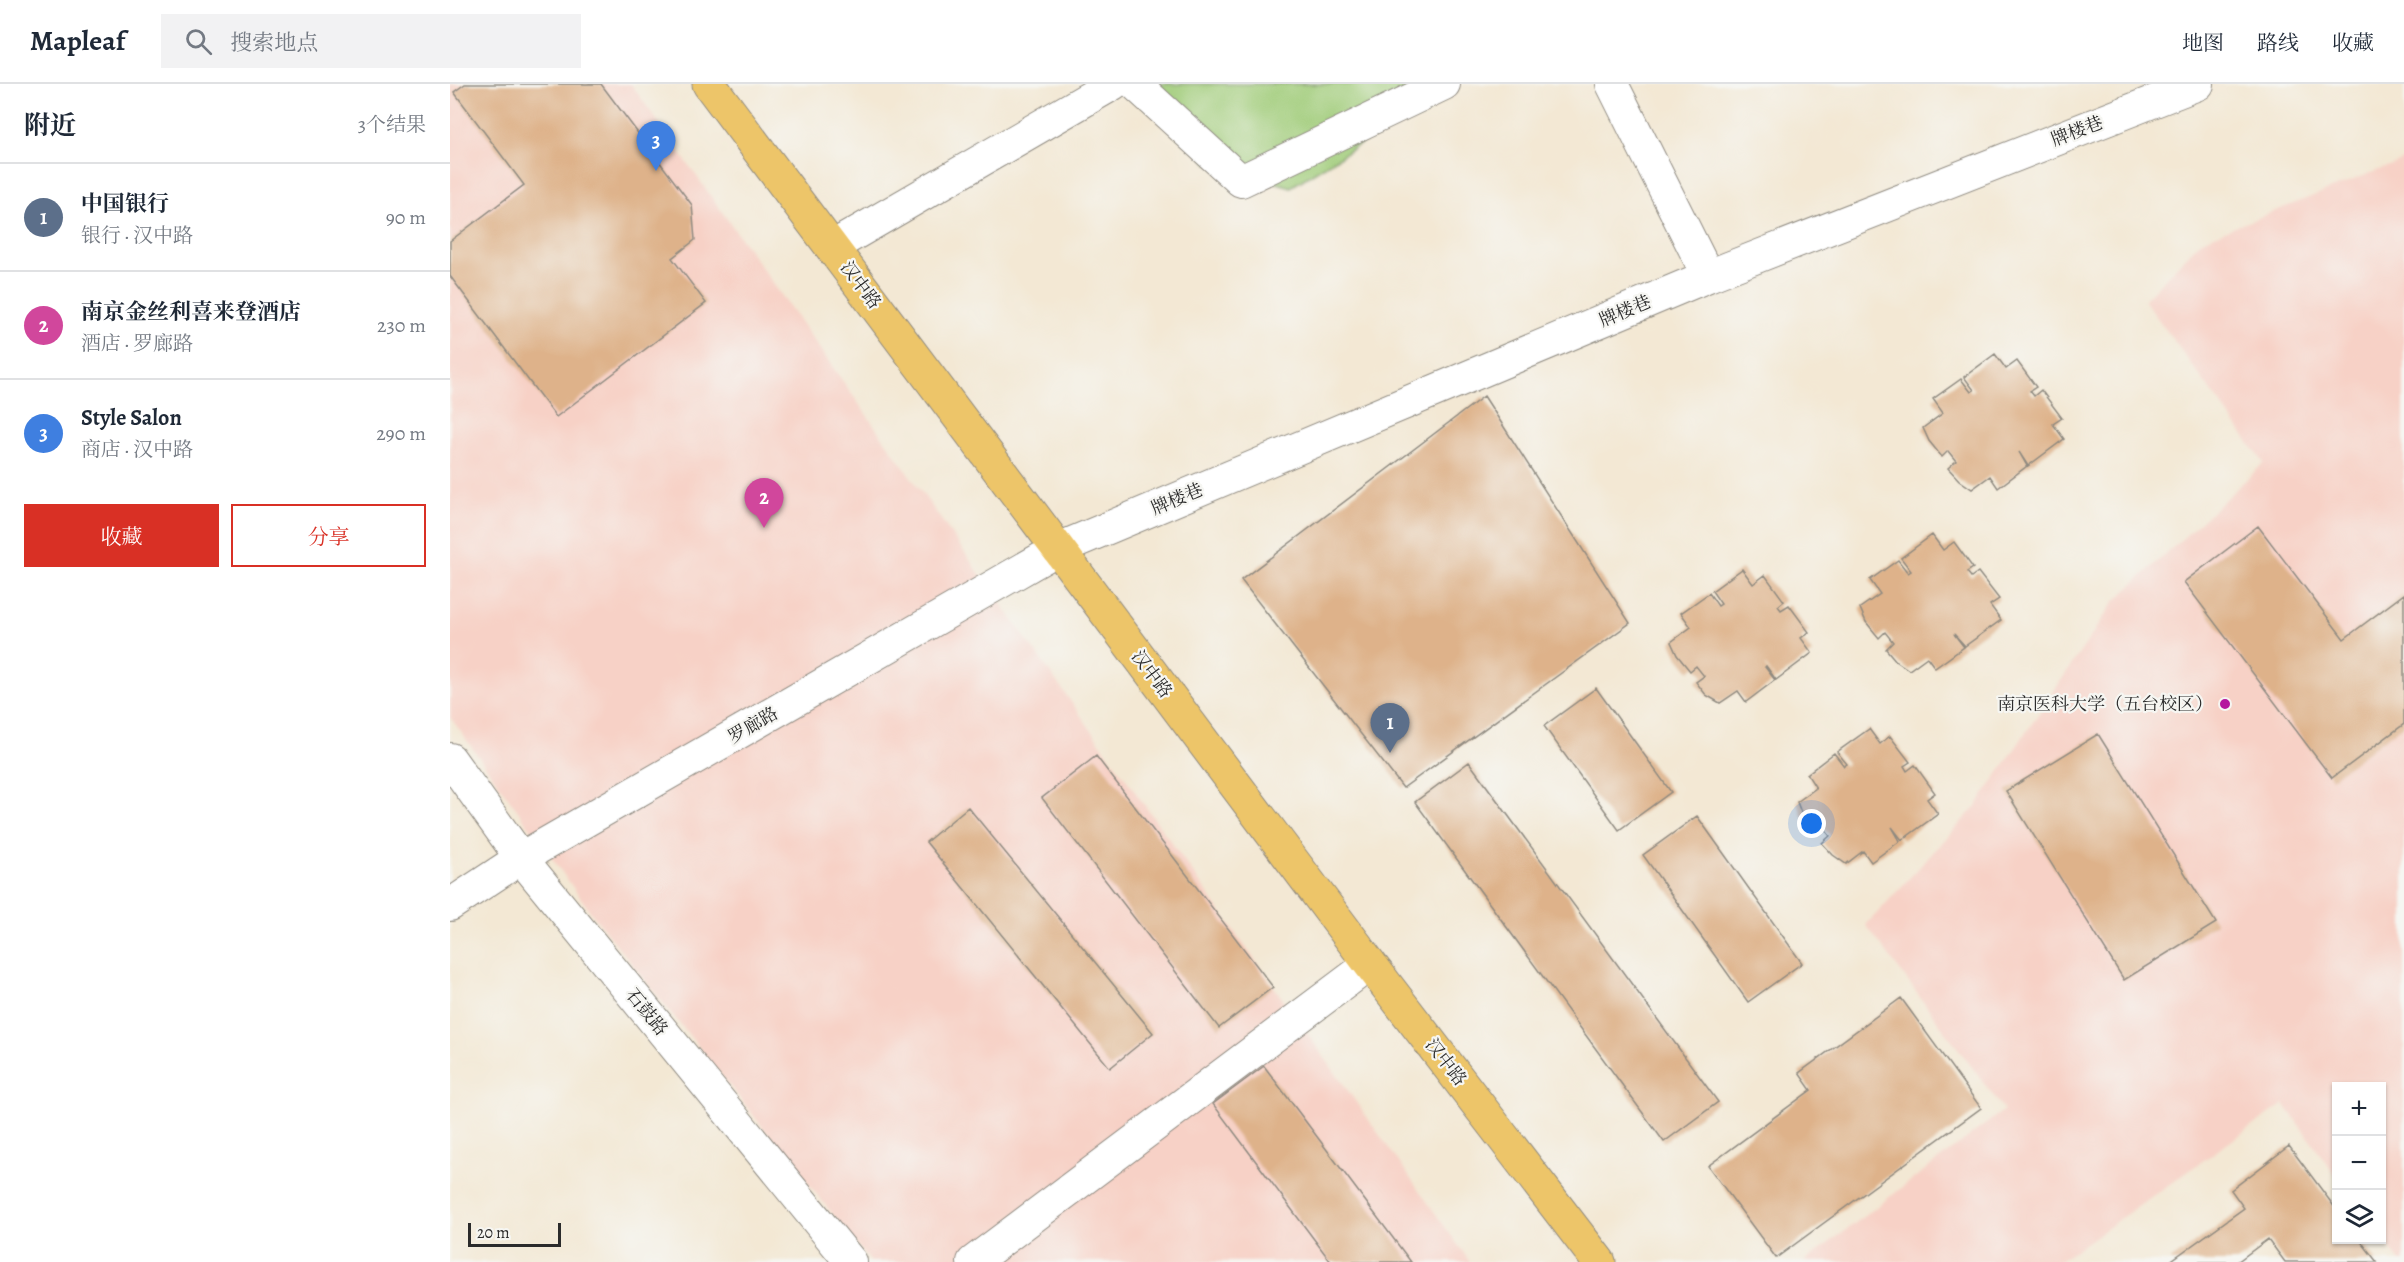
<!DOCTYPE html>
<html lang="zh">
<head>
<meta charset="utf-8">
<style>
	:root { --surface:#fff; --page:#f2f2f3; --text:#1f2937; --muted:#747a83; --line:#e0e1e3; --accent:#d93025 }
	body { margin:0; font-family:Alegreya,"Noto Serif SC",serif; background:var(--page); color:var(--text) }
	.controls { position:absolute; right:18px; bottom:18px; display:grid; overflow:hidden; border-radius:0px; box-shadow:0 2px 4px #0004 }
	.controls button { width:54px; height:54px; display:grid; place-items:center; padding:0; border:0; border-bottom:2px solid var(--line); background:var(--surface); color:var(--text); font:30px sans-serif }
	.scale { position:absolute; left:18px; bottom:15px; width:93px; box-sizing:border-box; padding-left:6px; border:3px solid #2b2b2b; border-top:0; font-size:16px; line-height:21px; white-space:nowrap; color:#2b2b2b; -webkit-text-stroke:4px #f6f6f2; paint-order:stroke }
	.you { position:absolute; left:1362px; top:740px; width:21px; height:21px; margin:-15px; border:4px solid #fff; border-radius:50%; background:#1a73e8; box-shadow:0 0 0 9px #1a73e833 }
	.badge { display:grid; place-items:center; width:39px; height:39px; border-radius:50%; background:var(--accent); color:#fff; font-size:20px; font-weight:700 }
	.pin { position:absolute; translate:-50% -50px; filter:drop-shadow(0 2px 3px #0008) }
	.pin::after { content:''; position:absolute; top:32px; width:21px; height:18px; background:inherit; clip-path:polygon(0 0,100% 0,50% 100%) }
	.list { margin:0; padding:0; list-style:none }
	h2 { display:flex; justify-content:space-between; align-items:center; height:78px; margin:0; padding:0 24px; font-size:26px }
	h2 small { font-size:20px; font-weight:400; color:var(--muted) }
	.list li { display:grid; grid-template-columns:39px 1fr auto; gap:18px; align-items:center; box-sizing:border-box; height:108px; padding:0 24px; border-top:2px solid var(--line) }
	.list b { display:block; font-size:22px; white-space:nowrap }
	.list p { margin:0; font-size:20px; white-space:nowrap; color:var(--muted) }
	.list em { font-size:20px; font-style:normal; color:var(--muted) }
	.actions { display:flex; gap:12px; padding:18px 24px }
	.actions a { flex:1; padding:14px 0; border:2px solid var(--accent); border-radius:0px; text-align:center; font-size:21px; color:var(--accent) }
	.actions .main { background:var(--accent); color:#fff }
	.icon { flex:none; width:33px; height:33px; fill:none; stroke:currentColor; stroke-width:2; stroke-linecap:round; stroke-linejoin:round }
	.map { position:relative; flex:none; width:1954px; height:1178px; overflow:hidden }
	header { display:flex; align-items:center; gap:36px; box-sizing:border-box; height:84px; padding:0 30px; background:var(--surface); border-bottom:2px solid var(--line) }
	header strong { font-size:28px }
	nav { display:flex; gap:33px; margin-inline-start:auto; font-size:21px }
	.search { width:420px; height:54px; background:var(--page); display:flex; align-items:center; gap:15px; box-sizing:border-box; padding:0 21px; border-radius:0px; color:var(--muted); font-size:22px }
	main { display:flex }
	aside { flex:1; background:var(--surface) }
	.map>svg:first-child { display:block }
</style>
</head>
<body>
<header>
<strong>Mapleaf</strong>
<div class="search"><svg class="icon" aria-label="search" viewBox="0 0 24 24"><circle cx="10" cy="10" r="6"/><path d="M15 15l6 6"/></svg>搜索地点</div>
<nav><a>地图</a><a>路线</a><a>收藏</a></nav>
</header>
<main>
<aside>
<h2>附近<small>3个结果</small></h2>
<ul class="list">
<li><span class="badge" style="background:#5c6f8a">1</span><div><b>中国银行</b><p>银行 · 汉中路</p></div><em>90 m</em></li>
<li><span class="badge" style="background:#d1479c">2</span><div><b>南京金丝利喜来登酒店</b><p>酒店 · 罗廊路</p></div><em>230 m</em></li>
<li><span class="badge" style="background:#3f7fe0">3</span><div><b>Style Salon</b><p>商店 · 汉中路</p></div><em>290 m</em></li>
</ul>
<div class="actions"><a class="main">收藏</a><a>分享</a></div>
</aside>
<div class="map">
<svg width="1954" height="1178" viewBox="0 0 1954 1178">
	<rect width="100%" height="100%" fill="#f6f6f2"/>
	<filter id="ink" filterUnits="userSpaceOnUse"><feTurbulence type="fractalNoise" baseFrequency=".0167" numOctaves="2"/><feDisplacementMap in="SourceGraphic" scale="12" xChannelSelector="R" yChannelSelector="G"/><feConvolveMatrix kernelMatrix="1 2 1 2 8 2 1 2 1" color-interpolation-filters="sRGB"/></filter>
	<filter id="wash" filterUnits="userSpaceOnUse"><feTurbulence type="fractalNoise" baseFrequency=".008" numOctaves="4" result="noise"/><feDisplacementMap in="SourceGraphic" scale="24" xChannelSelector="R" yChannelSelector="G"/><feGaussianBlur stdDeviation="1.35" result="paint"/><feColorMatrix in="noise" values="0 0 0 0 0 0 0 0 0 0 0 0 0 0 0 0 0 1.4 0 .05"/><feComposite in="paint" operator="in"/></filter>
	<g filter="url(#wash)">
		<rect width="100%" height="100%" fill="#f3e8d4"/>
		<path fill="#f7d1c6" d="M0,0H181L1020,1178H421L145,834L0,633Z
			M1954,76V1178H1950L1932,1153V1002H1886V1092L1834,1020L1608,1178H1354L1554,1026L1416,841L1527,721L1664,518L1814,379L1694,216L1752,156Z"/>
		<path fill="#a0cc79" stroke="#667c52" stroke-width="1.5" d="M684,0H1007L841,103L758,79Z"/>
		<g id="blocks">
			<path fill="#deb28a" d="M15,0H151L242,121L245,156L222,174L256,219L106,333L0,192V157L74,101L4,8Z
				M1545,270L1556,285L1567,277L1586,303L1580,307L1584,312L1591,306L1612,334L1603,340L1614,355L1578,382L1569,368L1577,382L1548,404L1540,392L1522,405L1509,396L1498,384L1506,377L1498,367L1492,373L1479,357L1473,344L1493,329L1483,315L1511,295L1521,308L1524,306L1514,293Z
				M1034,312L1180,539L953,704L791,496Z
				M1808,442L1894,555L1954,510V640L1882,694L1734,498Z
				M1482,451L1493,466L1504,458L1523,484L1517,488L1521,493L1528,488L1549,515L1540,521L1551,536L1515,562L1504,550L1514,563L1485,584L1477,573L1459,586L1446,577L1436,565L1443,558L1435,548L1429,554L1416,538L1410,524L1430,510L1420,496L1448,476L1458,489L1461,487L1451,474Z
				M1292,485L1303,500L1315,491L1334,517L1328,522L1331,526L1339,521L1359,548L1351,554L1362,569L1326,596L1316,582L1315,583L1325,596L1296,618L1288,607L1270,619L1256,611L1246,598L1254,592L1246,582L1240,587L1227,571L1221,558L1241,543L1231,529L1259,509L1268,522L1271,520L1262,507Z
				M1146,604L1221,708L1169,746L1094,642Z
				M1419,645L1430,660L1440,652L1460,678L1454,682L1457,687L1465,681L1485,709L1477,715L1488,730L1452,756L1442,743L1450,757L1421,778L1413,767L1396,780L1383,771L1372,759L1380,752L1372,742L1365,747L1352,731L1347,718L1366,704L1357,690L1384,669L1394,682L1397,680L1387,668Z
				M1648,650L1766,839L1674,896L1556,707Z
				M646,672L823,903L769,944L592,714Z
				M1019,678L1268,1018L1214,1058L965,718Z
				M518,723L703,949L660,984L476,758Z
				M1247,732L1352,879L1298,918L1193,771Z
				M1451,914L1531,1024L1326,1174L1258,1082L1361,1006L1349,989Z
				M814,982L961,1178H881L763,1020Z
				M1839,1062L1886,1125V1156H1910L1927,1178H1835L1818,1155L1787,1178H1719L1794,1124L1781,1106Z"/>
		</g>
	</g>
	<g filter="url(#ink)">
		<use href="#blocks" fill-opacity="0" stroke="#8f8a80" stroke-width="1.5"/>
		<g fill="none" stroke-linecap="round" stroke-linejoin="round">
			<g stroke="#8f8a80" stroke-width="34">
				<path id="minor" d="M685,0L791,97L994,0
					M1162,0L1258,192
					M382,163L663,0
					M0,675L71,774L401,1178
					M0,821L71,774L608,465L1258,192L1748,0
					M523,1178L920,880"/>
			</g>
			<g stroke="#8f8a80" stroke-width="35">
				<path id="major" d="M259,0L920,880L1149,1178"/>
			</g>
			<use href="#minor" stroke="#fff" stroke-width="32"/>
			<use href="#major" stroke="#edc569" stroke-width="33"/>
		</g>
	</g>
	<circle fill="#b5179e" stroke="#f6f6f2" stroke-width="2" cx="1775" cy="620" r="6"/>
	<g text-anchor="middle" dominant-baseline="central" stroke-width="4.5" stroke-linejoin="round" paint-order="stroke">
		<g font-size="18" fill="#2b2b2b" stroke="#f6f6f2">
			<text transform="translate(1627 47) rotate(-21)">牌楼巷</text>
			<text transform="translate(411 201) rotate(53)">汉中路</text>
			<text transform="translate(1175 227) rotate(-23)">牌楼巷</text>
			<text transform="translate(727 415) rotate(-23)">牌楼巷</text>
			<text transform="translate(702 590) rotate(53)">汉中路</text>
			<text transform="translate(303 641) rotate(-30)">罗廊路</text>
			<text transform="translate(197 928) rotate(51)">石鼓路</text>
			<text transform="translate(996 978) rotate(52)">汉中路</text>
		</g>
		<g font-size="18" fill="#2b2b2b" stroke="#f6f6f2" text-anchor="end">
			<text x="1763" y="620">南京医科大学（五台校区）</text>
		</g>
	</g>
</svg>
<div class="controls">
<button>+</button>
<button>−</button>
<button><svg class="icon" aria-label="layers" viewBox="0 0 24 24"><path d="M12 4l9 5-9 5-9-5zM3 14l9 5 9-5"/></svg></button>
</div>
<div class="scale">20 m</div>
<div class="you"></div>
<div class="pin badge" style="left:940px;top:669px;background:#5c6f8a">1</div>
<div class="pin badge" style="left:314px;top:444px;background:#d1479c">2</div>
<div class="pin badge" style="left:206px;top:87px;background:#3f7fe0">3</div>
</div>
</main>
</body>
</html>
